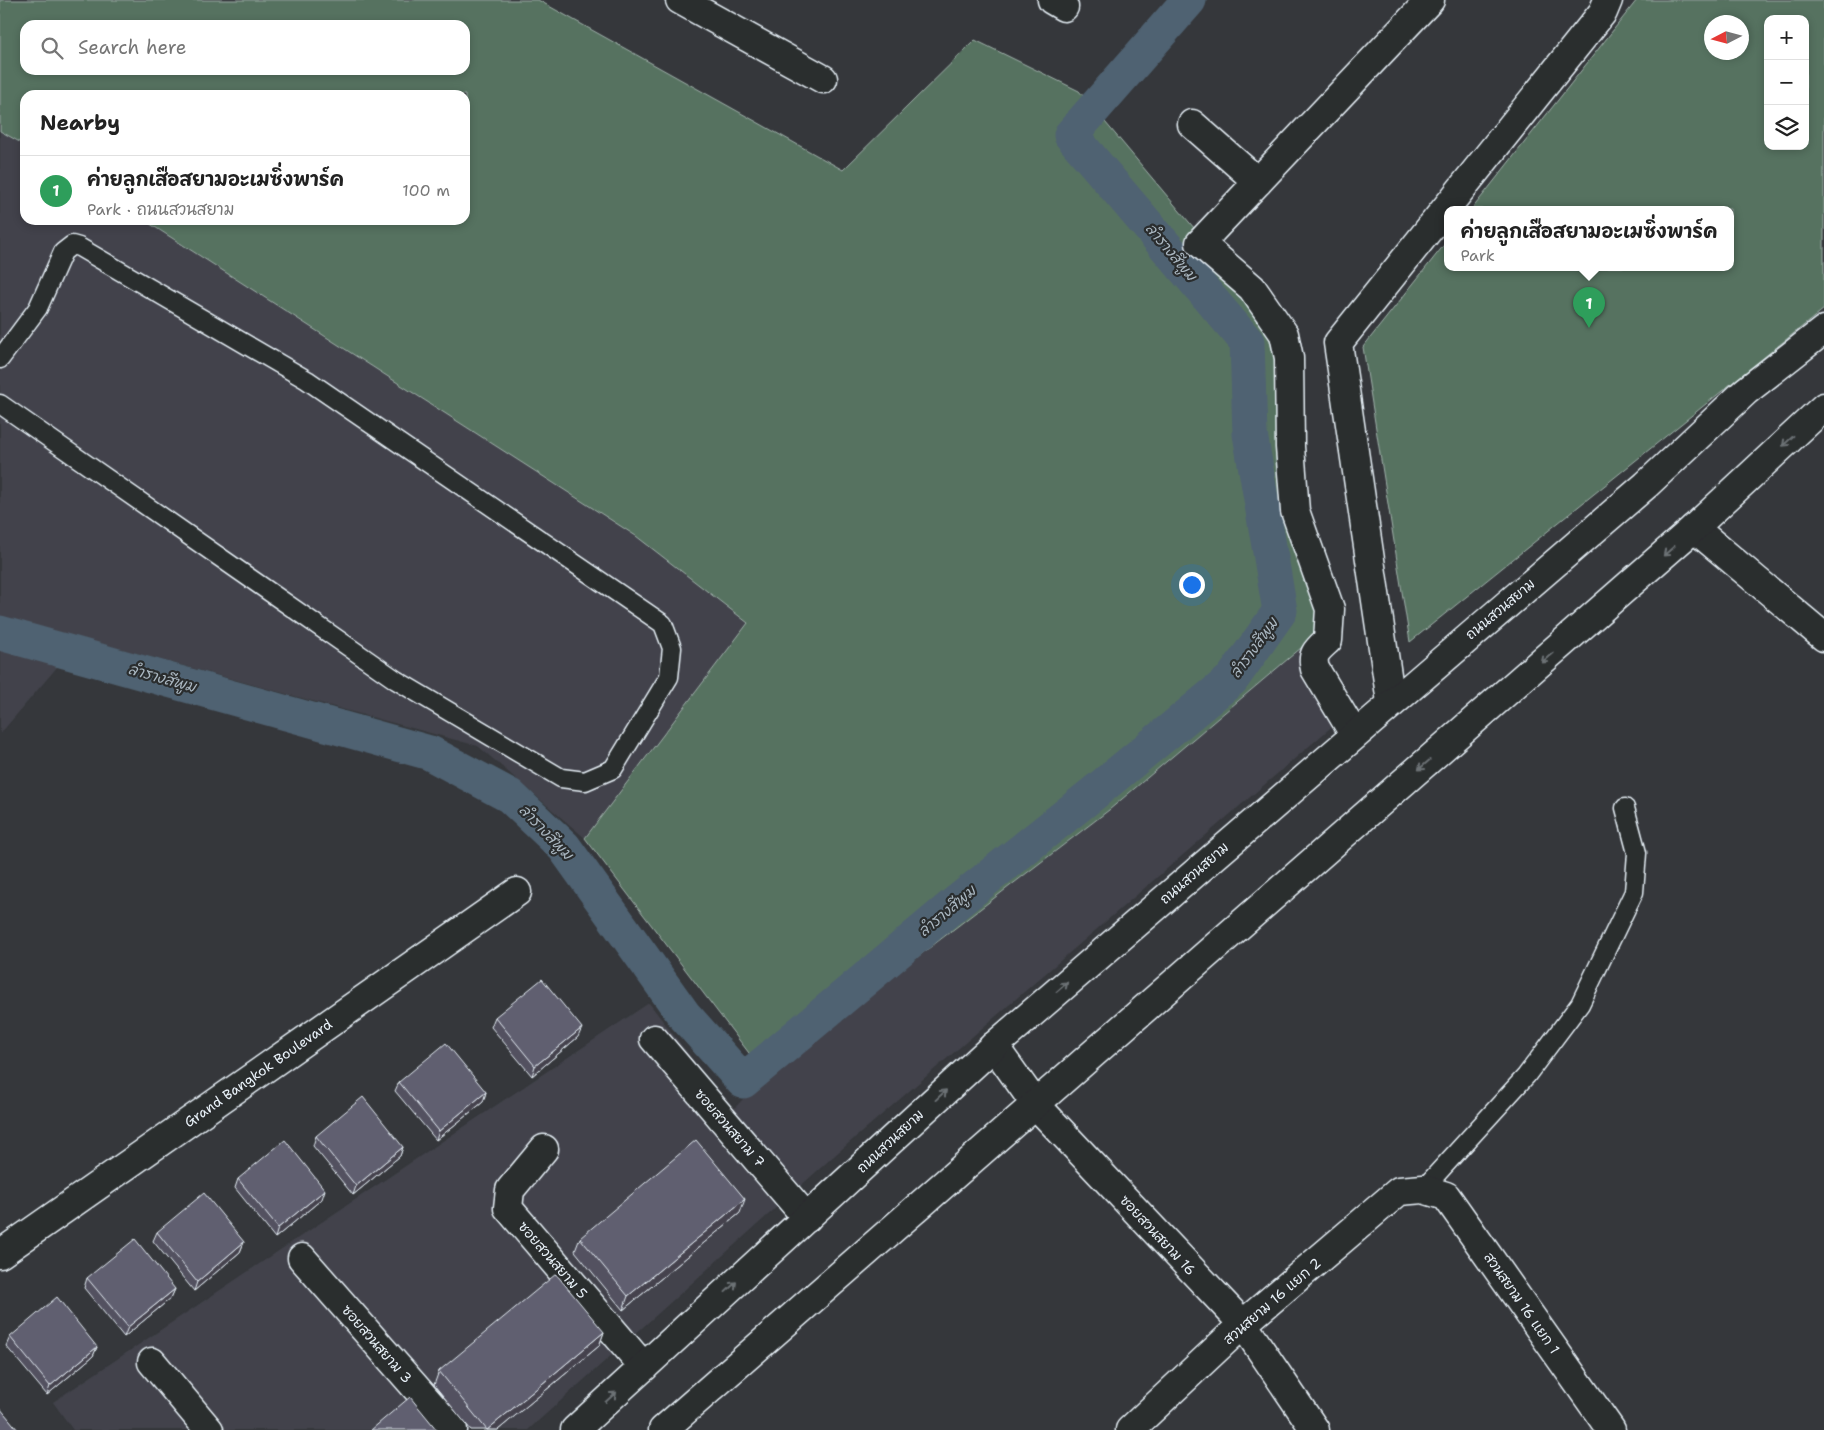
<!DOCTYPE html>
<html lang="en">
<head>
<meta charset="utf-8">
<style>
	:root { --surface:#fff; --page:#f6f6f6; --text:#222; --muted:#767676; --line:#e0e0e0; --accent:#b45309 }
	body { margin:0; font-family:"Shantell Sans","Playpen Sans Thai",sans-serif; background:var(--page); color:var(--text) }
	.controls { position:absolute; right:15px; top:15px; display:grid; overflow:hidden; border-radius:10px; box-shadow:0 2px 8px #0003 }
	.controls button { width:45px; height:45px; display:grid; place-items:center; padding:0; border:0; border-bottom:1px solid var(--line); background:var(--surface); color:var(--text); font:25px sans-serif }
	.compass { position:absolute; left:1704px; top:15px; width:45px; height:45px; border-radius:50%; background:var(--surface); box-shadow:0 2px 8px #0003; rotate:264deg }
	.you { position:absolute; left:1191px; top:584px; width:18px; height:18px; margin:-12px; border:4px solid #fff; border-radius:50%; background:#1a73e8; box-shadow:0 0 0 8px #1a73e833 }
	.badge { display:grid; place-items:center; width:32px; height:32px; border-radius:50%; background:var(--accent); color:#fff; font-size:16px; font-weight:700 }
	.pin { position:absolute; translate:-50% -41px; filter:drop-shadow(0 1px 2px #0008) }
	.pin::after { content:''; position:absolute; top:26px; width:18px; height:15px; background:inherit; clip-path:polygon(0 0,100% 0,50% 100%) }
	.popup { position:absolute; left:1444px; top:206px; width:290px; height:65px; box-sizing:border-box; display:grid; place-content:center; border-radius:10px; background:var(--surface); filter:drop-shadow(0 1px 4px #0005); font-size:16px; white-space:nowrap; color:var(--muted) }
	.popup b { font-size:19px; color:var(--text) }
	.popup::after { content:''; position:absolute; left:50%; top:100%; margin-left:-10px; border:10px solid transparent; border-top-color:var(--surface) }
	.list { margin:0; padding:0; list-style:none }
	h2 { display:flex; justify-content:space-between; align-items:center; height:65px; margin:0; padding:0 20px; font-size:21px }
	h2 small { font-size:16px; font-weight:400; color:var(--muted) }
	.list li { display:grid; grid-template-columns:32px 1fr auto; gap:15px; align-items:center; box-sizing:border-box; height:70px; padding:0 20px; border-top:1px solid var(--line) }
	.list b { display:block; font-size:19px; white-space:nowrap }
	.list p { margin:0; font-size:16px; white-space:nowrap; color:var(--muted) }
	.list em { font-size:16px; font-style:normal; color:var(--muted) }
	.icon { flex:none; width:28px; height:28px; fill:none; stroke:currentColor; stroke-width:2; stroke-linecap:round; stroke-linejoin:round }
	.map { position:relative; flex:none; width:1824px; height:1430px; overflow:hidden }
	.search { position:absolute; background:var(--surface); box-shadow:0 2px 8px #0003; left:20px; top:20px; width:450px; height:55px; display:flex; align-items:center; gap:12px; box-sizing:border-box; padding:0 18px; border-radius:15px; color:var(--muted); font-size:19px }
	.panel { position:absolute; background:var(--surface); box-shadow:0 2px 8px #0003; left:20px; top:90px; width:450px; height:135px; border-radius:15px }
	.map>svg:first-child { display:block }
</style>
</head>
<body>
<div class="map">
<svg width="1824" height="1430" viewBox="0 0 1824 1430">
	<rect width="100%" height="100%" fill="#35373b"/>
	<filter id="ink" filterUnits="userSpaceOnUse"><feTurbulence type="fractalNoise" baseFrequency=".02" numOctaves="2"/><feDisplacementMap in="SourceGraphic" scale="10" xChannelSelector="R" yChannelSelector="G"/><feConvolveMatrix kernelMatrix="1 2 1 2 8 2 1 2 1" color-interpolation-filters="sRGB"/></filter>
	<g filter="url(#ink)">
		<path fill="#42434b" d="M0,131L25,145V220H144L636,536L748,623L585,838L478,746L0,616Z
			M1327,626L1336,723L835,1155L528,1430H73L53,1402L649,1003L732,1111L766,1074L1109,810Z
			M0,643L64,659L0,734Z"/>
		<path fill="#577260" stroke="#a0b2ac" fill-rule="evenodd" d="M0,0H538L843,170L975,40L1079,91L1289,341L1283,461L1327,626L1109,810L765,1074L585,838L748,623L636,536L144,220H465V95H25V145L0,131ZM25,25H465V70H25Z
			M1637,0H1824V309L1410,642L1363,347L1448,240V267H1730V209H1472ZM1768,19H1805V146H1768ZM1712,22H1742V52H1712Z"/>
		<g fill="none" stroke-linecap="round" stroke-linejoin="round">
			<path stroke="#4f6272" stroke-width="35" d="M0,633L430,753L510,796L564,847L684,1015L743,1081L956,903L1094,793L1232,679L1280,611L1250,434L1247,342L1071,135L1189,0"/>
			<g stroke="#e8f1f8" stroke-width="21">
				<path id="service" d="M0,359L38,308L63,252L72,245L79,247L307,380L663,624L672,648L669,677L613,769L585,781L561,778L396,680L0,404
					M1423,1189L1526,1076L1580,1004L1634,892L1637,853L1625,808"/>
			</g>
			<g stroke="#e8f1f8" stroke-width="31">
				<path id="minor" d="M680,0L823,79
					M1052,0L1064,7
					M1192,124L1258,182
					M1694,528L1824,637
					M1391,702L1338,343L1603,12L1608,0
					M1354,734L1315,669C1311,654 1317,650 1328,640L1330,609L1295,511L1290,447L1289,358L1284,334L1252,288L1200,243L1430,0
					M654,1039L807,1218
					M994,1046L1036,1105L1243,1324L1315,1430
					M544,1149L510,1190L508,1208L644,1367
					M0,1254L517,892
					M302,1258L453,1430
					M152,1362L209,1430
					M1130,1430L1243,1324L1399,1191L1423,1189L1446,1196L1611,1430"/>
			</g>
			<g stroke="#e8f1f8" stroke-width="31">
				<path id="tertiary" d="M575,1430L994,1046L1646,485L1746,391L1824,330
					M663,1430L1694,528L1824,407"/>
			</g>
			<use href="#service" stroke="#2a2d2e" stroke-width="18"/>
			<use href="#minor" stroke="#2a2d2e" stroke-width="28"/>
			<use href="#tertiary" stroke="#2a2d2e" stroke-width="28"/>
		</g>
		<path fill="#535160" stroke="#e8f1f8" d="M495,1017L578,1037L532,1076L491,1027Z
			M399,1082L486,1092L483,1102L436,1140L395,1091Z
			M316,1136L403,1147L400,1156L353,1195L313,1146Z
			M238,1179L322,1199L275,1238L235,1188Z
			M740,1213L623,1310L575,1251L580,1238Z
			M157,1232L244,1242L240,1252L194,1291L153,1241Z
			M87,1278L175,1289L171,1298L124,1337L84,1288Z
			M604,1332L599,1346L498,1430H471L434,1385L439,1371Z
			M10,1337L97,1347L93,1356L47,1395L6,1346Z"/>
		<path fill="#44424e" stroke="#e8f1f8" d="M582,1028L578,1037L532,1076L535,1066Z
			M486,1092L483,1102L436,1140L439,1131Z
			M403,1147L400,1156L353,1195L356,1186Z
			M325,1190L322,1199L275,1238L278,1228Z
			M745,1199L740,1213L623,1310L628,1296Z
			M244,1242L240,1252L194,1291L197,1282Z
			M175,1289L171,1298L124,1337L128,1327Z
			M604,1332L599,1346L498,1430H487Z
			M97,1347L93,1356L47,1395L50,1386Z"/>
		<path fill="#615e70" stroke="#e8f1f8" d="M542,979L582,1028L535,1066L495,1017Z
			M446,1043L486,1092L439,1131L399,1082Z
			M363,1097L403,1147L356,1186L316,1136Z
			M285,1140L325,1190L278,1228L238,1179Z
			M696,1140L745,1199L628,1296L580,1238Z
			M204,1193L244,1242L197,1282L157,1232Z
			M135,1239L175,1289L128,1327L87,1278Z
			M556,1274L604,1332L487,1430L439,1371Z
			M57,1297L97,1347L50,1386L10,1337Z
			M410,1397L437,1430H371Z
			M0,1408L18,1430H0Z"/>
		<defs><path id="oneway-shaft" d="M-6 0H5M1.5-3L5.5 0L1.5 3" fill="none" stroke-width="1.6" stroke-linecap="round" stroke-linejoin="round" transform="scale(1.25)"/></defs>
		<g stroke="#6c7275">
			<use href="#oneway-shaft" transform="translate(1788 441) rotate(137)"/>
			<use href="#oneway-shaft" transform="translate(1669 551) rotate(139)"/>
			<use href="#oneway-shaft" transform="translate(1547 658) rotate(139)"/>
			<use href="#oneway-shaft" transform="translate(1424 765) rotate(139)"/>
			<use href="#oneway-shaft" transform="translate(1062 987) rotate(-41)"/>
			<use href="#oneway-shaft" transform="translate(941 1095) rotate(-43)"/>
			<use href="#oneway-shaft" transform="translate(731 1287) rotate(-43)"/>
			<use href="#oneway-shaft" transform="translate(611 1397) rotate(-42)"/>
		</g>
	</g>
	<g text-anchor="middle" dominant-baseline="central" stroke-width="4.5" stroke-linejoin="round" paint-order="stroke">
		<g font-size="14" fill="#e8f1f8" stroke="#2a2d2e">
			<text transform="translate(1500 609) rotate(-40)">ถนนสวนสยาม</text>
			<text transform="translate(1194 873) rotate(-41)">ถนนสวนสยาม</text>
			<text transform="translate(258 1073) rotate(-35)">Grand Bangkok Boulevard</text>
			<text transform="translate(730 1128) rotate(49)">ซอยสวนสยาม 7</text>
			<text transform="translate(890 1141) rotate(-43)">ถนนสวนสยาม</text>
			<text transform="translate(1158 1235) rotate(47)">ซอยสวนสยาม 16</text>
			<text transform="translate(553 1260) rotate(49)">ซอยสวนสยาม 5</text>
			<text transform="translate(1272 1301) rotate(-41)">สวนสยาม 16 แยก 2</text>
			<text transform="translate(1522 1303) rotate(55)">สวนสยาม 16 แยก 1</text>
			<text transform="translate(377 1344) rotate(49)">ซอยสวนสยาม 3</text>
		</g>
		<g font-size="15" font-style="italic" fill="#abb8c2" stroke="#2a2d2e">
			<text transform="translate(1171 252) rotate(50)">ลำรางสีพูม</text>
			<text transform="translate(1254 648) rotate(-54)">ลำรางสีพูม</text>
			<text transform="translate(162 678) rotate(16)">ลำรางสีพูม</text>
			<text transform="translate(546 832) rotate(46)">ลำรางสีพูม</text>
			<text transform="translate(947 911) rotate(-40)">ลำรางสีพูม</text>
		</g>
	</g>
</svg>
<div class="controls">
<button>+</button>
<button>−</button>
<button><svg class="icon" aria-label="layers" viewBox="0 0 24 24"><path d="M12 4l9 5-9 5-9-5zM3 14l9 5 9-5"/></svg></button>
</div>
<svg class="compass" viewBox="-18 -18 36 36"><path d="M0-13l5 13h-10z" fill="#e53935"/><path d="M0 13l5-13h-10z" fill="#767676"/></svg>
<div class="you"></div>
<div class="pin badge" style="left:1589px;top:328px;background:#2e9e5b">1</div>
<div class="popup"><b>ค่ายลูกเสือสยามอะเมซิ่งพาร์ค</b>Park</div>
<div class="search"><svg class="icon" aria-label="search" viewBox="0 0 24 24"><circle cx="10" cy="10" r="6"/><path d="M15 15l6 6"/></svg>Search here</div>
<section class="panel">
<h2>Nearby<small></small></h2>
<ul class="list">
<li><span class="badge" style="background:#2e9e5b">1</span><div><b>ค่ายลูกเสือสยามอะเมซิ่งพาร์ค</b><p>Park · ถนนสวนสยาม</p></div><em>100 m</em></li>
</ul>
</section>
</div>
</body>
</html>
